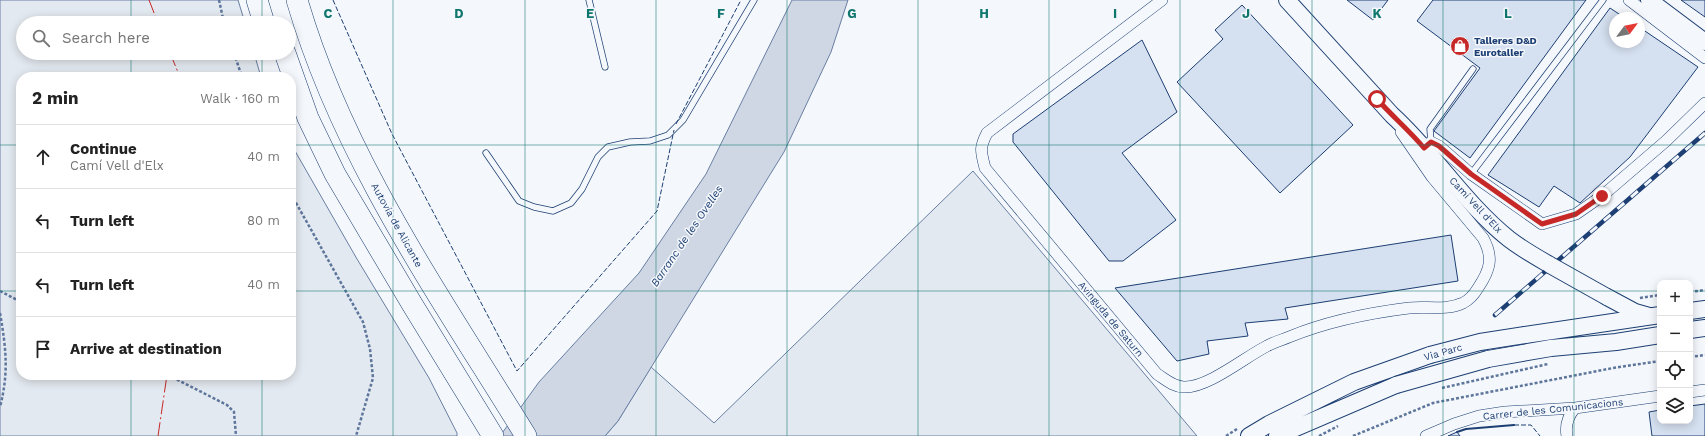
<!DOCTYPE html>
<html lang="en">
<head>
<meta charset="utf-8">
<style>
	:root { --surface:#fff; --page:#f6f6f6; --text:#222; --muted:#767676; --line:#e0e0e0 }
	body { margin:0; font-family:"Work Sans",sans-serif; background:var(--page); color:var(--text) }
	.controls { position:absolute; right:12px; bottom:12px; display:grid; overflow:hidden; border-radius:8px; box-shadow:0 2px 10px #0003 }
	.controls button { width:36px; height:36px; display:grid; place-items:center; padding:0; border:0; border-bottom:1px solid var(--line); background:var(--surface); color:var(--text); font:20px sans-serif }
	.compass { position:absolute; left:1609px; top:12px; width:36px; height:36px; border-radius:50%; background:var(--surface); box-shadow:0 2px 10px #0003; rotate:58deg }
	.stop { position:absolute; width:12px; height:12px; margin:-9px; border:3px solid #c62828; border-radius:50%; background:#fff }
	.stop.end { background:#c62828; border-color:#fff; box-shadow:0 1px 4px #0008 }
	.list { margin:0; padding:0; list-style:none }
	h2 { display:flex; justify-content:space-between; align-items:center; height:52px; margin:0; padding:0 16px; font-size:17px }
	h2 small { font-size:13px; font-weight:400; color:var(--muted) }
	.list li { display:grid; grid-template-columns:26px 1fr auto; gap:12px; align-items:center; box-sizing:border-box; height:64px; padding:0 16px; border-top:1px solid var(--line) }
	.list b { display:block; font-size:15px; white-space:nowrap }
	.list p { margin:0; font-size:13px; white-space:nowrap; color:var(--muted) }
	.list em { font-size:13px; font-style:normal; color:var(--muted) }
	.icon { flex:none; width:22px; height:22px; fill:none; stroke:currentColor; stroke-width:2; stroke-linecap:round; stroke-linejoin:round }
	.map { position:relative; flex:none; width:1705px; height:436px; overflow:hidden }
	.search { position:absolute; background:var(--surface); box-shadow:0 2px 10px #0003; left:16px; top:16px; width:280px; height:44px; display:flex; align-items:center; gap:10px; box-sizing:border-box; padding:0 14px; border-radius:22px; color:var(--muted); font-size:15px }
	.panel { position:absolute; background:var(--surface); box-shadow:0 2px 10px #0003; left:16px; top:72px; width:280px; height:308px; border-radius:16px }
	.map>svg:first-child { display:block }
</style>
</head>
<body>
<div class="map">
<svg width="1705" height="436" viewBox="0 0 1705 436">
	<rect width="100%" height="100%" fill="#f4f7fb"/>
	<path fill="#e3e9f0" stroke="#687fa3" d="M0,0H238L245,23H23V53H254L261,77H21V375H291V144L357,259L429,378L457,433V436H0Z
		M973,171L1197,436H605L618,421L651,367L714,423Z"/>
	<path fill="#cfd7e4" stroke="#687fa3" d="M792,0H848L831,52L784,152L618,421L605,436H500L539,382L639,273L706,174Z"/>
	<path fill="#d5e0f0" stroke="#1d3f73" d="M1347,0H1388L1373,20Z
		M1433,0H1586L1470,158L1434,131L1480,68L1417,21Z
		M1681,0H1705V17Z
		M1242,5L1353,125L1280,193L1177,82L1223,39L1215,30Z
		M1610,8L1625,18H1615V42H1639V27L1698,67L1630,157L1580,203L1554,186L1539,207L1488,175Z
		M1142,40L1177,112L1122,153L1176,220L1123,261H1109L1013,142V134Z
		M1451,235L1458,281L1285,308L1288,319L1245,323L1248,336L1207,341L1209,354L1177,361L1115,288Z
		M1705,404V436H1652L1649,412L1660,410V421H1690V406Z
		M1457,432L1460,436H1448Z"/>
	<g fill="none" stroke-linecap="round" stroke-linejoin="round">
		<g stroke="#1d3f73" stroke-width="7">
			<path id="service" d="M589,0L605,67
				M1431,142L1430,129L1473,69
				M486,153L519,201L534,207L553,211L571,203L582,189L598,157L608,147L630,142L650,141L668,135L683,120L754,0
				M1471,174L1603,0"/>
		</g>
		<g stroke="#1d3f73" stroke-width="12">
			<path id="minor" d="M1162,0L987,133C979,149 981,151 985,168L1157,374C1165,379 1173,387 1184,387C1208,388 1245,357 1267,346C1274,342 1282,340 1289,337C1328,321 1368,313 1409,308C1427,306 1446,311 1463,303C1469,300 1475,293 1478,288C1490,270 1494,258 1483,238L1432,177L1401,132
				M1629,0L1705,58
				M1424,148L1431,142L1439,146L1471,174L1542,224L1576,214L1602,196L1666,141L1705,103
				M1690,392L1705,390
				M1426,436L1454,424L1479,416L1505,412L1575,408L1660,396
				M1567,436C1565,425 1568,416 1575,408"/>
		</g>
		<g stroke="#1d3f73" stroke-width="18">
			<path id="secondary" d="M1287,0L1392,115C1434,153 1464,203 1509,239C1522,249 1536,257 1550,265
				M1649,0L1705,42
				M1607,297L1635,312L1649,316
				M1690,311L1705,309
				M1690,330L1705,328
				M1525,335L1660,315
				M1488,359L1551,348L1616,342L1660,335
				M1249,436L1269,424L1354,382L1430,355
				M1277,436L1396,385"/>
		</g>
		<g stroke="#1d3f73" stroke-width="22">
			<path id="motorway" d="M257,0L264,23
				M297,0C343,159 440,296 526,436
				M285,53L308,118L335,174L412,304L493,436"/>
		</g>
		<path stroke="#5e769c" stroke-width="2.5" stroke-dasharray="3 2" stroke-linecap="butt" d="M219,0L224,23
			M234,53L242,77
			M291,194L363,322L370,349L373,378L356,436
			M0,291L21,302
			M1690,292L1705,290
			M1640,298L1660,295
			M0,313C6,348 9,372 0,407
			M1690,357L1705,355
			M168,375L227,405L234,412L236,436
			M1442,388L1548,364
			M1226,436L1237,429
			M1319,436L1338,426
			M1353,436L1433,403L1613,368L1660,361"/>
		<use href="#service" stroke="#f4f7fb" stroke-width="5.5"/>
		<use href="#minor" stroke="#f4f7fb" stroke-width="11"/>
		<use href="#secondary" stroke="#f4f7fb" stroke-width="16"/>
		<use href="#motorway" stroke="#f4f7fb" stroke-width="21"/>
		<g stroke="#1d3f73" stroke-width="4.5">
			<path id="rail" d="M1495,315L1705,133"/>
		</g>
		<use href="#rail" stroke="#f4f7fb" stroke-width="3" stroke-dasharray="9" stroke-linecap="butt"/>
		<g stroke="#1d3f73" stroke-width="18" stroke-linecap="butt">
			<path id="secondary-bridge" d="M1550,265L1607,297
				M1430,355L1480,342L1525,335
				M1396,385L1488,359"/>
		</g>
		<use href="#secondary-bridge" stroke="#f4f7fb" stroke-width="16"/>
		<path stroke="#1d3f73" stroke-width="1" stroke-dasharray="5 2" stroke-linecap="butt" d="M333,0L392,134L517,371L657,211L674,130
			M676,124L741,0
			M1514,425H1531L1540,436"/>
		<path stroke="#1d3f73" stroke-width="2" d="M1457,432L1466,429L1514,425"/>
		<path stroke="#c62828" stroke-width="1" stroke-dasharray="14 3 2 3" stroke-linecap="butt" d="M149,0L158,23
			M170,53L180,77
			M158,436L167,375"/>
	</g>
	<g fill="none" stroke-linecap="round" stroke-linejoin="round">
		<path stroke="#c62828" stroke-width="5" d="M1377,99C1392,116 1409,130 1424,148L1431,142L1439,146L1471,174L1542,224L1576,214L1602,196"/>
	</g>
	<path fill="none" stroke="#0f766e" stroke-width="1" stroke-opacity="0.55" d="M131,0V23M262,0V23M393,0V436M525,0V436M656,0V436M787,0V436M918,0V436M1049,0V436M1180,0V436M1312,0V436M1443,0V436M1574,0V436M131,53V77M262,53V77M0,145H21M291,145H1705M0,291H21M291,291H1660M1690,291H1705M131,375V436M262,375V436"/>
	<defs>
		<g id="shop-disc" transform="scale(1)"><circle r="9.5" fill="#c62828" stroke="#f4f7fb"/><path d="M-5-2.5h2.3a2.7 3.5 0 0 1 5.4 0H5L5.5 6h-11ZM-1.5-2.5h3a1.5 2.3 0 0 0-3 0Z" fill="#fff"/></g>
	</defs>
	<g fill-rule="evenodd">
		<use href="#shop-disc" x="1460" y="46"/>
	</g>
	<g text-anchor="middle" dominant-baseline="central" stroke-width="3" stroke-linejoin="round" paint-order="stroke">
		<g font-size="10" font-weight="bold" fill="#1d3f73" stroke="#f4f7fb" text-anchor="start">
			<text x="1474" y="40">Talleres D&amp;D<tspan x="1474" dy="12">Eurotaller</tspan></text>
		</g>
		<g font-size="10" fill="#1d3f73" stroke="#f4f7fb">
			<text transform="translate(1476 205) rotate(47)">Camí Vell d'Elx</text>
			<text transform="translate(397 225) rotate(61)">Autovía de Alicante</text>
			<text transform="translate(1111 319) rotate(50)">Avinguda de Saturn</text>
			<text transform="translate(1443 352) rotate(-16)">Via Parc</text>
			<text transform="translate(1553 409) rotate(-6)">Carrer de les Comunicacions</text>
		</g>
		<g font-size="11" font-style="italic" fill="#1d3f73" stroke="#f4f7fb">
			<text transform="translate(687 236) rotate(-56)">Barranc de les Ovelles</text>
		</g>
	</g>
	<g font-size="13" text-anchor="middle" font-weight="bold" fill="#0f766e" stroke="#f4f7fb" stroke-width="3" stroke-linejoin="round" paint-order="stroke">
		<text x="328" y="18">C</text>
		<text x="459" y="18">D</text>
		<text x="590" y="18">E</text>
		<text x="721" y="18">F</text>
		<text x="852" y="18">G</text>
		<text x="984" y="18">H</text>
		<text x="1115" y="18">I</text>
		<text x="1246" y="18">J</text>
		<text x="1377" y="18">K</text>
		<text x="1508" y="18">L</text>
	</g>
</svg>
<div class="controls">
<button>+</button>
<button>−</button>
<button><svg class="icon" aria-label="locate" viewBox="0 0 24 24"><circle cx="12" cy="12" r="6"/><path d="M12 2v4M12 18v4M2 12h4M18 12h4"/></svg></button>
<button><svg class="icon" aria-label="layers" viewBox="0 0 24 24"><path d="M12 4l9 5-9 5-9-5zM3 14l9 5 9-5"/></svg></button>
</div>
<svg class="compass" viewBox="-18 -18 36 36"><path d="M0-13l5 13h-10z" fill="#e53935"/><path d="M0 13l5-13h-10z" fill="#767676"/></svg>
<div class="stop" style="left:1377px;top:99px"></div>
<div class="stop end" style="left:1602px;top:196px"></div>
<div class="search"><svg class="icon" aria-label="search" viewBox="0 0 24 24"><circle cx="10" cy="10" r="6"/><path d="M15 15l6 6"/></svg>Search here</div>
<section class="panel">
<h2>2 min<small>Walk · 160 m</small></h2>
<ul class="list">
<li><svg class="icon" aria-label="ahead" viewBox="0 0 24 24"><path d="M12 20V5M6 11l6-6 6 6"/></svg><div><b>Continue</b><p>Camí Vell d'Elx</p></div><em>40 m</em></li>
<li><svg class="icon" aria-label="left" viewBox="0 0 24 24"><path d="M17 20v-9H6M10 6l-5 5 5 5"/></svg><div><b>Turn left</b></div><em>80 m</em></li>
<li><svg class="icon" aria-label="left" viewBox="0 0 24 24"><path d="M17 20v-9H6M10 6l-5 5 5 5"/></svg><div><b>Turn left</b></div><em>40 m</em></li>
<li><svg class="icon" aria-label="arrive" viewBox="0 0 24 24"><path d="M6 21V4h12l-3 4 3 4H6"/></svg><div><b>Arrive at destination</b></div></li>
</ul>
</section>
</div>
</body>
</html>
